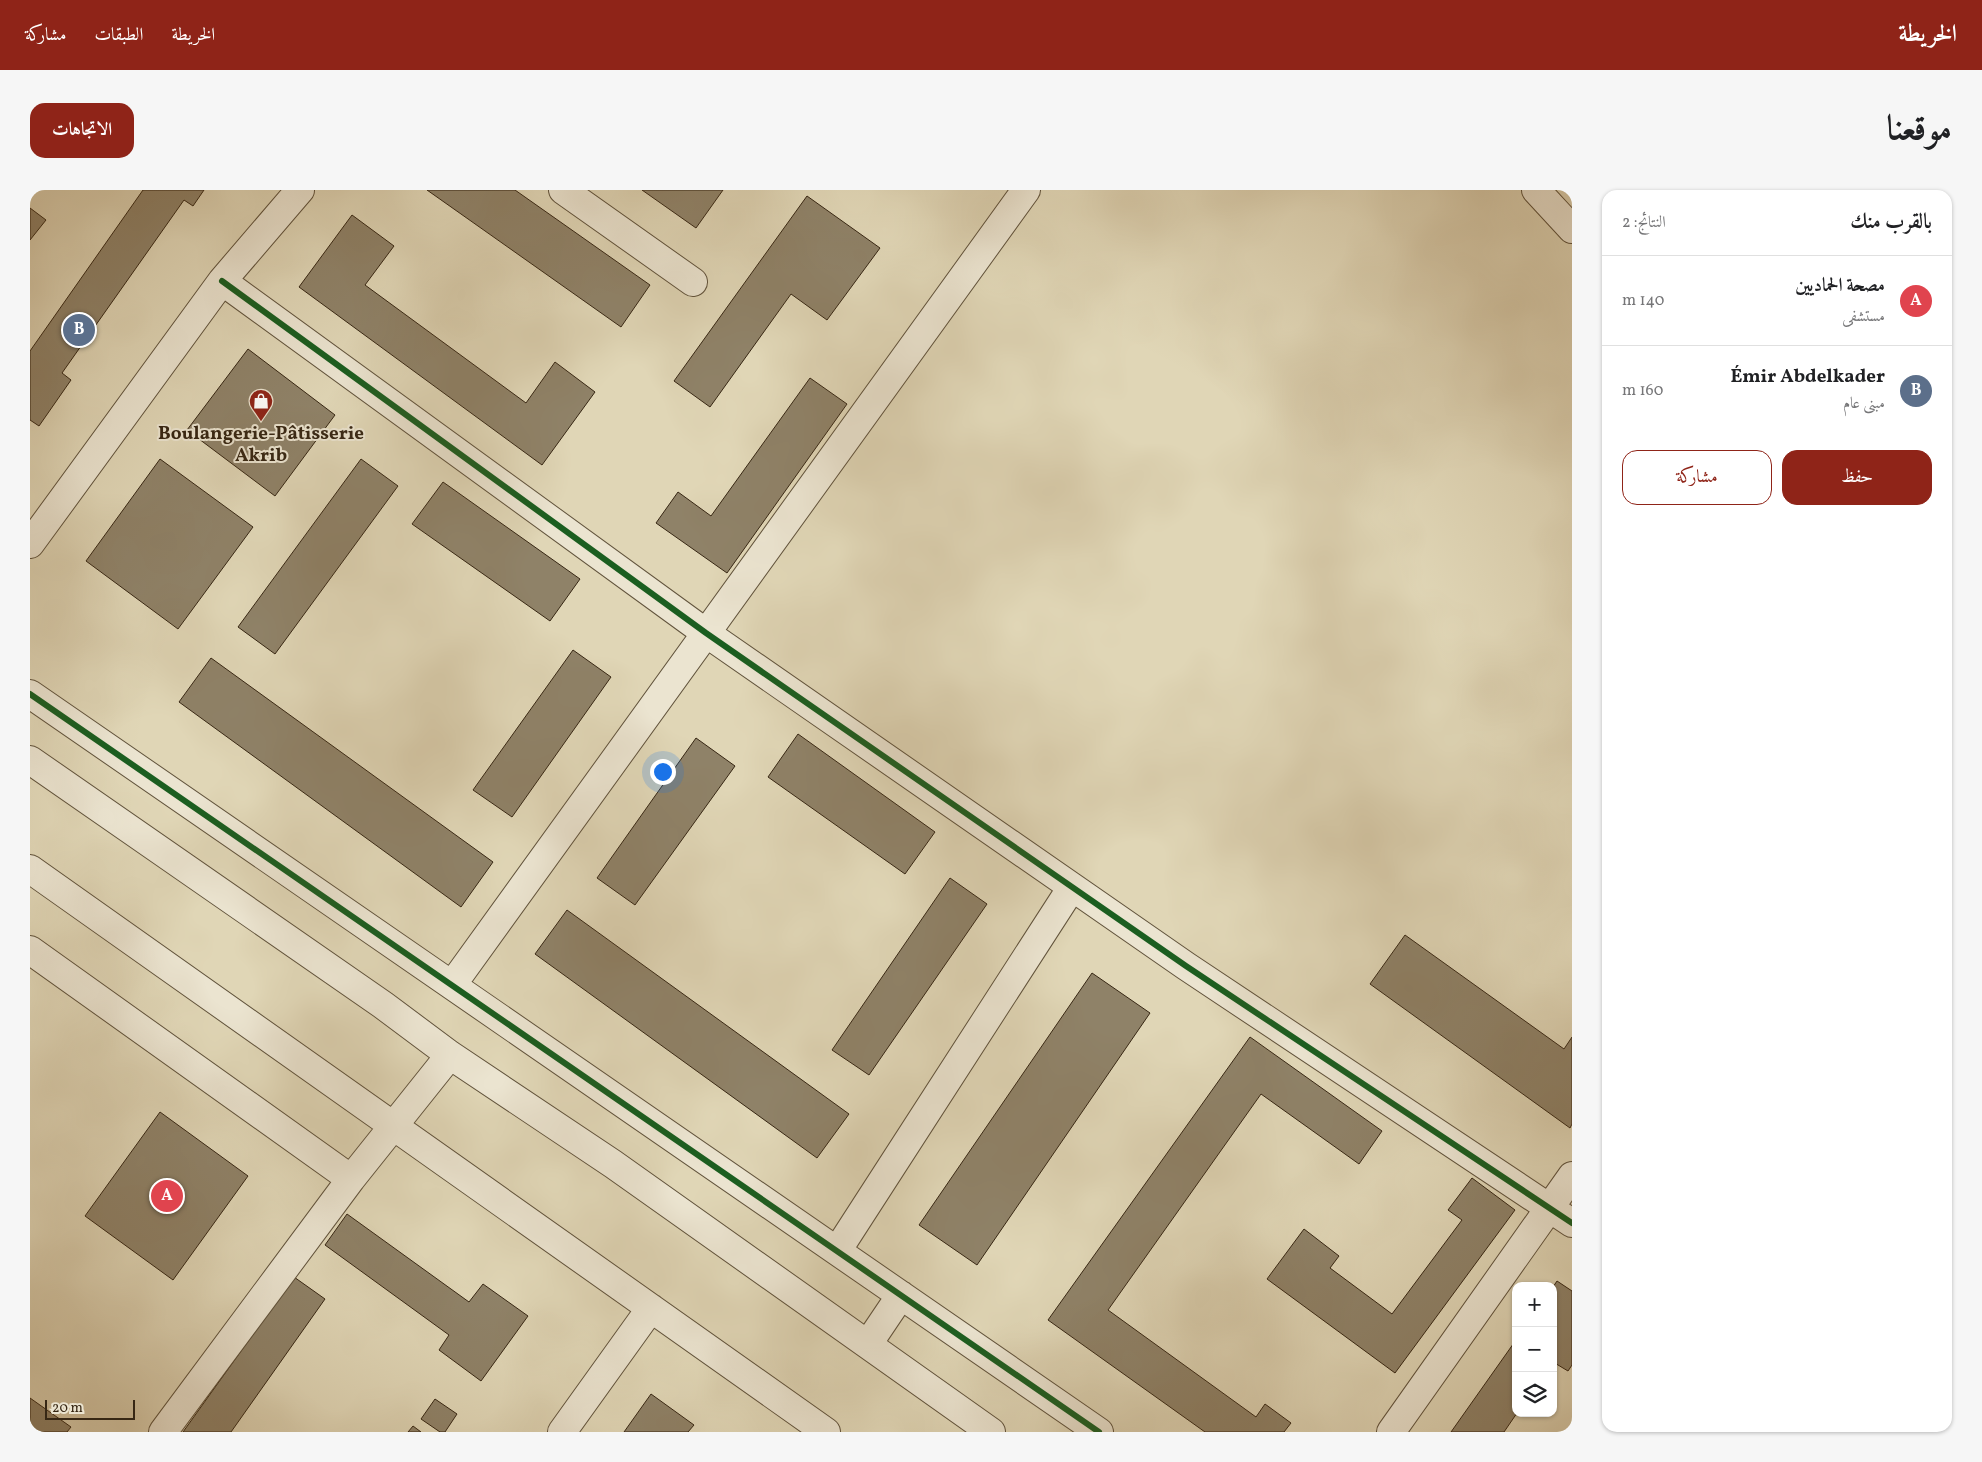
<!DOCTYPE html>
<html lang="ar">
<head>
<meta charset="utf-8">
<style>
	:root { --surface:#fff; --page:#f6f6f6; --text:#202124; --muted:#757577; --line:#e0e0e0; --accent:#8f2418 }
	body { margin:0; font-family:Vollkorn,Amiri,serif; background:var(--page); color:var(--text); direction:rtl }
	.controls { position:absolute; right:15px; bottom:15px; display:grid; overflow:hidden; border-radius:10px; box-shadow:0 1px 4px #0004 }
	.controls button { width:45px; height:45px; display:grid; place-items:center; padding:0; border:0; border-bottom:1px solid var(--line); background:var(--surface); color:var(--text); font:25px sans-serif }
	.scale { position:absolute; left:15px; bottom:12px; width:90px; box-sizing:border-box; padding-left:5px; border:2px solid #372714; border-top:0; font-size:14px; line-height:18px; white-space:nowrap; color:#372714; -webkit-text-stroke:4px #ebe4d0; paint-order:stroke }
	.you { position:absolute; left:632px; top:581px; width:18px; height:18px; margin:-12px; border:4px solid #fff; border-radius:50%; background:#1a73e8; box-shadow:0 0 0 8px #1a73e833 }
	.badge { display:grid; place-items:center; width:32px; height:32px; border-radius:50%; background:var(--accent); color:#fff; font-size:16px; font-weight:700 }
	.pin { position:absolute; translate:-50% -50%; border:2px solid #fff; box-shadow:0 1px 5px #0006 }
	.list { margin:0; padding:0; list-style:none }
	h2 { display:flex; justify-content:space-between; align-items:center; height:65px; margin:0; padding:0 20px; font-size:21px }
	h2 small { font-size:16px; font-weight:400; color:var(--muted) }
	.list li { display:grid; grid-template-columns:32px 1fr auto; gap:15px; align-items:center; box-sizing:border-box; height:90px; padding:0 20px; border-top:1px solid var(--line) }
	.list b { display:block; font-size:19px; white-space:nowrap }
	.list p { margin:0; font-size:16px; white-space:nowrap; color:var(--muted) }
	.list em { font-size:16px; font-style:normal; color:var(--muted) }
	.actions { display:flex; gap:10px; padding:15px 20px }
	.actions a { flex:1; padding:11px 0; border:1px solid var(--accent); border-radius:15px; text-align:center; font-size:18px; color:var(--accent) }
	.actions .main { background:var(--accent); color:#fff }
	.icon { flex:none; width:28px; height:28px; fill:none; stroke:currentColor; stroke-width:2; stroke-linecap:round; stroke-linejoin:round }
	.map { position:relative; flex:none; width:1542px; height:1242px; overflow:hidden; direction:ltr; border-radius:15px }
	header { display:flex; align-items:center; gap:30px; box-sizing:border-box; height:70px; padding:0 25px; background:var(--accent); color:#fff }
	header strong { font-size:24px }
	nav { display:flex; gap:28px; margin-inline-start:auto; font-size:18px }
	.intro { display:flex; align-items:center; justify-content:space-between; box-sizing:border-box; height:120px; padding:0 30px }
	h1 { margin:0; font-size:35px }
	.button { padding:12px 22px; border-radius:15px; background:var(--accent); color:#fff; font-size:18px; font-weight:700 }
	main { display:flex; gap:30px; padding:0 30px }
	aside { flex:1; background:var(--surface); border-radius:15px; box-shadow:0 1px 4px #0004 }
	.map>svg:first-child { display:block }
</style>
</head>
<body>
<header>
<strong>الخريطة</strong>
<nav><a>الخريطة</a><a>الطبقات</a><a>مشاركة</a></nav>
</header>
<div class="intro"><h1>موقعنا</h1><a class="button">الاتجاهات</a></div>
<main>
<aside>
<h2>بالقرب منك<small>النتائج: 2</small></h2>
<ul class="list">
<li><span class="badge" style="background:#e0444e">A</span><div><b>مصحة الحماديين</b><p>مستشفى</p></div><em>140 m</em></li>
<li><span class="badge" style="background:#5c6f8a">B</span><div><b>Émir Abdelkader</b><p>مبنى عام</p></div><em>160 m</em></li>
</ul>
<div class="actions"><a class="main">حفظ</a><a>مشاركة</a></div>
</aside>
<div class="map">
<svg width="1542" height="1242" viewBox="0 0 1542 1242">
	<rect width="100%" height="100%" fill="#e0d6b6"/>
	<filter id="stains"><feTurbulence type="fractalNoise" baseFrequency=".004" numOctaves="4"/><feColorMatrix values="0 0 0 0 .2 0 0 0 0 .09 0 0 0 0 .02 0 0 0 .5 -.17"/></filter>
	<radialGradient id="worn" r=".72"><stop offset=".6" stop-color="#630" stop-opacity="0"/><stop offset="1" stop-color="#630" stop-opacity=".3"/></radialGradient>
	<path fill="#8f8268" stroke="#372714" d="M113,0H174L163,16L154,10L32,183L41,190L9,236L0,230V161Z
		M397,0H485L620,95L591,137Z
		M612,0H693L666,38Z
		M777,6L850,58L797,130L761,104L680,217L644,191Z
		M0,18L16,30L0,50Z
		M322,25L364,56L335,95L496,213L525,172L565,202L512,275L269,97Z
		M218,159L305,225L245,306L157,240Z
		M780,188L817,214L697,383L626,333L648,302L681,326Z
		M130,269L223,337L148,439L56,371Z
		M331,269L368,296L245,464L208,437Z
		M413,292L550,389L520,431L382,334Z
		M543,460L581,487L482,627L443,600Z
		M181,468L463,672L431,717L149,512Z
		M768,544L905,642L875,684L738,587Z
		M666,548L705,576L605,715L567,688Z
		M920,688L957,714L839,885L802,860Z
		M537,720L819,924L787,968L505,764Z
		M1375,745L1534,859L1542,847V934L1540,938L1340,794Z
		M1062,783L1120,823L947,1075L889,1035Z
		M1220,847L1352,941L1329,974L1231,904L1078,1120L1226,1227L1235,1214L1261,1233L1254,1242H1175L1018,1130Z
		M130,922L218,986L143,1090L55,1026Z
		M1442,988L1485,1020L1365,1183L1237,1089L1274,1039L1309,1066L1300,1078L1362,1124L1432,1030L1418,1020Z
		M317,1024L439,1112L453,1094L498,1126L451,1191L409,1160L419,1145L295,1055Z
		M264,1087L295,1109L201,1242H153Z
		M1527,1091L1542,1101V1175L1538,1181L1523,1172V1097Z
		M1486,1150L1487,1223L1474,1242H1421Z
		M621,1204L664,1235L658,1242H594Z
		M0,1208L41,1237L37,1242H0Z
		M405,1209L427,1224L415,1242H410L391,1229Z
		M383,1236L391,1242H378Z"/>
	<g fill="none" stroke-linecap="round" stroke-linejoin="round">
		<g stroke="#61533c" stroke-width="30">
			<path id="minor" d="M533,0L663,92
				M192,91L676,443L1156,776L1542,1033
				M0,354L192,91L270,0
				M0,504L1069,1242
				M0,570L353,815L420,865L583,974L961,1242
				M0,679L796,1242
				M0,760L321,989
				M422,795L996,0
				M807,1061L1042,697
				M838,1154L871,1105
				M133,1242L321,989L420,865
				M532,1242L621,1118
				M1361,1242L1542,986"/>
		</g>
		<g stroke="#61533c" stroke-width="30">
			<path id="tertiary" d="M1506,0L1542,39"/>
		</g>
		<use href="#minor" stroke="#ebe4d0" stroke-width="28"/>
		<use href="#tertiary" stroke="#ebe4d0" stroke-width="28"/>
		<g stroke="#ebe4d0" stroke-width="9">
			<path id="cycleway" d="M192,91L676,443L1156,776L1542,1033
				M0,504L1069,1242"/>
		</g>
		<use href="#cycleway" stroke="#1b5e20" stroke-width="6"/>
	</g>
	<defs>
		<g id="shop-pin" transform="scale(1.25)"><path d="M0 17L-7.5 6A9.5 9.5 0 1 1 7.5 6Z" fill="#8f2418" stroke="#ebe4d0"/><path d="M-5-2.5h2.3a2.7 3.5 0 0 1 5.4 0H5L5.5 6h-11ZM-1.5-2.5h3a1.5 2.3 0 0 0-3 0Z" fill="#fff"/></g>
	</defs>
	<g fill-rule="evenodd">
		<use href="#shop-pin" x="231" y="211"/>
	</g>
	<g text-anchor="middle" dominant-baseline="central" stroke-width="4" stroke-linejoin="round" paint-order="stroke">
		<g font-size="19" font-weight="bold" fill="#372714" stroke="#ebe4d0">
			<text x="231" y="244">Boulangerie-Pâtisserie<tspan x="231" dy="22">Akrib</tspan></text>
		</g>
	</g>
	<rect width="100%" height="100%" filter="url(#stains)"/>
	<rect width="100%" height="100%" fill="url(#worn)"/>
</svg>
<div class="controls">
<button>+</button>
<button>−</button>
<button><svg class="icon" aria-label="layers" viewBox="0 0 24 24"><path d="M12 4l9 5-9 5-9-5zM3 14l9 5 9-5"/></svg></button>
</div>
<div class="scale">20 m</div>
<div class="you"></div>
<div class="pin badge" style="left:137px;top:1006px;background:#e0444e">A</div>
<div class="pin badge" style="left:49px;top:140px;background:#5c6f8a">B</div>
</div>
</main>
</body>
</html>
